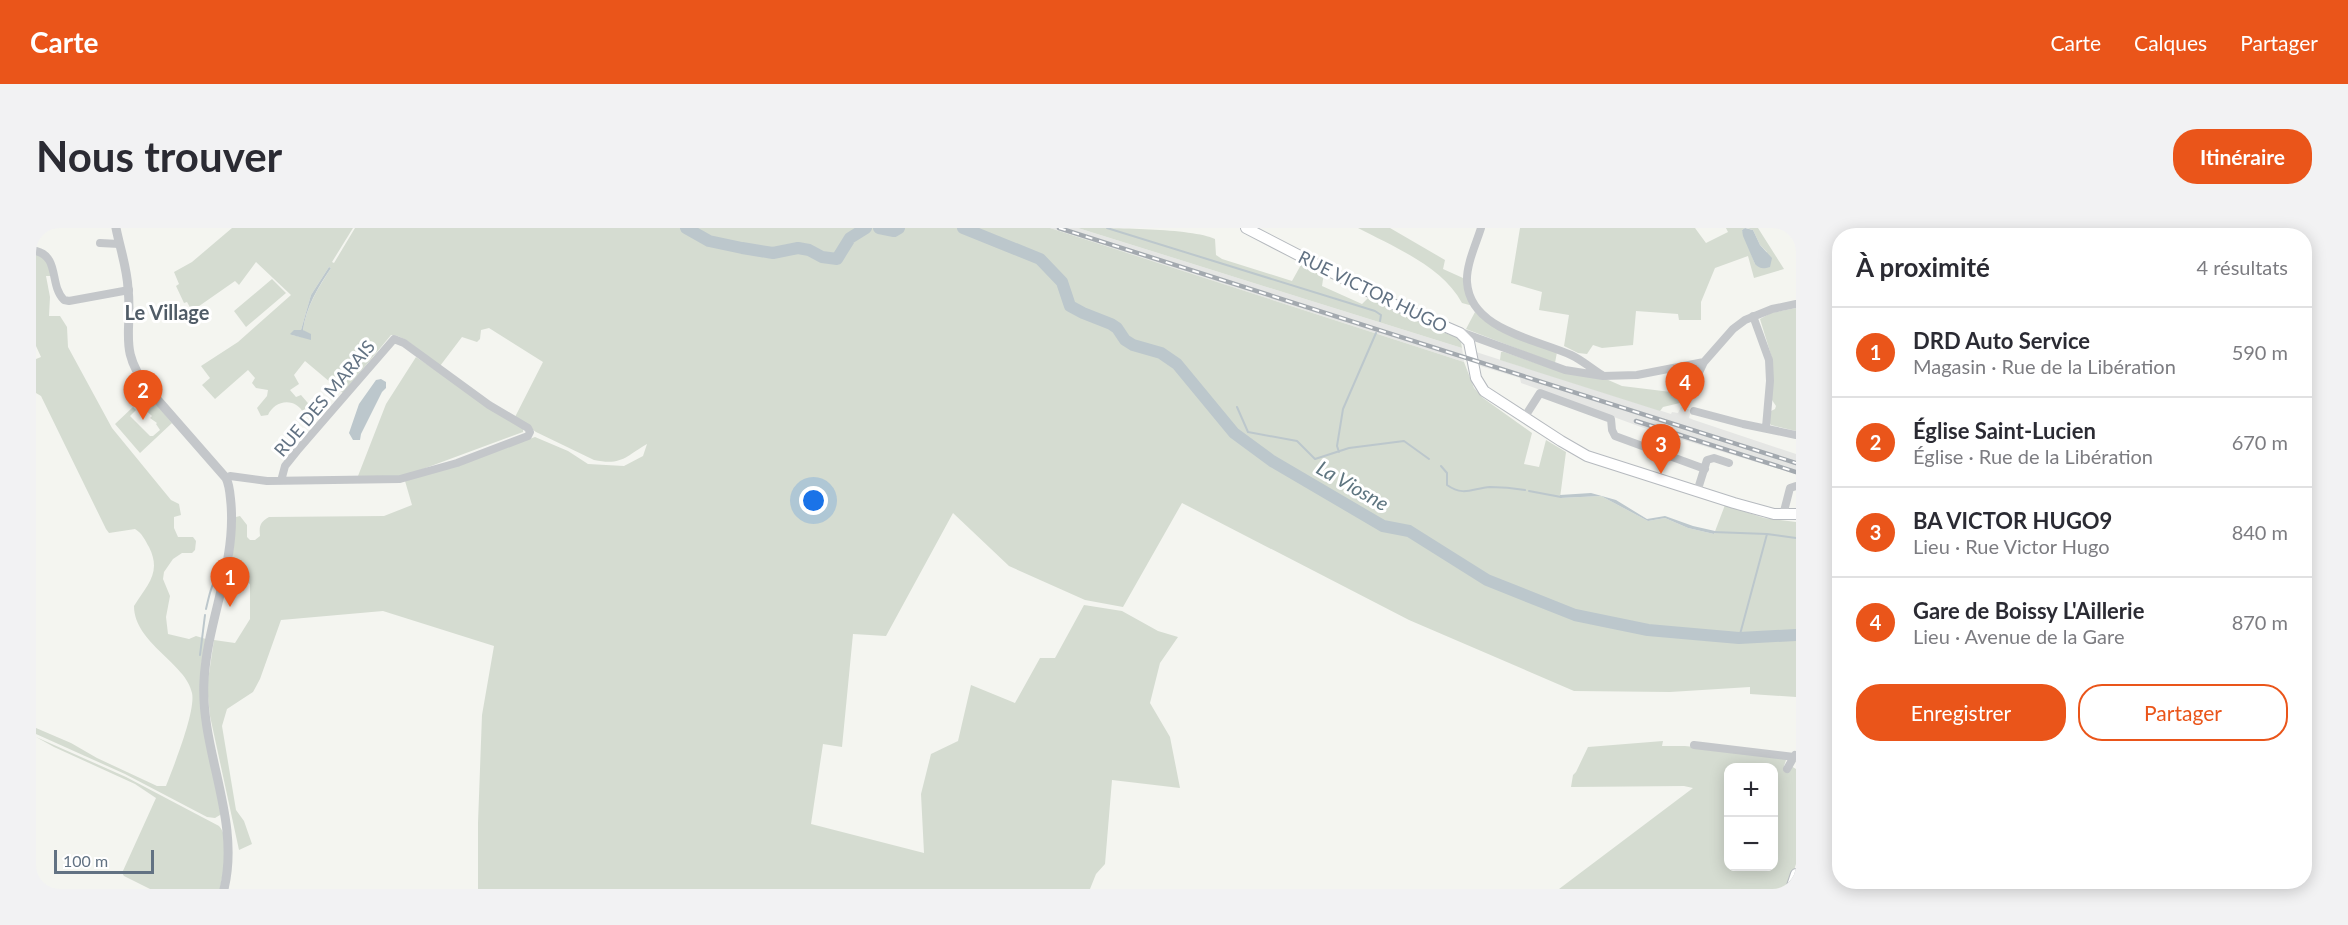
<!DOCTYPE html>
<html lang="fr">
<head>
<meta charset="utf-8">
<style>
	:root { --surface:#fff; --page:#f2f2f3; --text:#2b2b33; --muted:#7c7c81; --line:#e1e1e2; --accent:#ea551a }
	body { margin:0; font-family:Lato,sans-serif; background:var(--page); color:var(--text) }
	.controls { position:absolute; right:18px; bottom:18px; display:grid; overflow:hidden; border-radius:12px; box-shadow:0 3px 15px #0003 }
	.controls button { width:54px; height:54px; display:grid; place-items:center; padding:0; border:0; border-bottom:2px solid var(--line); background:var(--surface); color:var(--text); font:30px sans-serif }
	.scale { position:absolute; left:18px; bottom:15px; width:100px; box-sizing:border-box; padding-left:6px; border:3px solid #627283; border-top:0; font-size:16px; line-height:21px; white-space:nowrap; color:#627283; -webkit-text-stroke:4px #fff; paint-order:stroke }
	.you { position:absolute; left:778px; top:273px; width:21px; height:21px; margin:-15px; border:4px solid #fff; border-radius:50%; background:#1a73e8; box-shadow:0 0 0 9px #1a73e833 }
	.badge { display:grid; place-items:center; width:39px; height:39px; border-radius:50%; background:var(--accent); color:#fff; font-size:20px; font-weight:700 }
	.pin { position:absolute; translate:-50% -50px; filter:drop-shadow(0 2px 3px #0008) }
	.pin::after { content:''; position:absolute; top:32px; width:21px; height:18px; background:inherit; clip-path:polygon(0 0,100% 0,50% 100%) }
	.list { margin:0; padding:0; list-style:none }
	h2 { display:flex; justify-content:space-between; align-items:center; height:78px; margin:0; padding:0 24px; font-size:26px }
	h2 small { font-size:20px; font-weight:400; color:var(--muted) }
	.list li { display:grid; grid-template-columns:39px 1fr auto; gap:18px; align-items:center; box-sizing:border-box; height:90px; padding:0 24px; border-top:2px solid var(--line) }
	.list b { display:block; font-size:22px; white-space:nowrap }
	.list p { margin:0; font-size:20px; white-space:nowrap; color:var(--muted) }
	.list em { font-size:20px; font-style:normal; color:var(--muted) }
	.actions { display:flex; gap:12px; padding:18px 24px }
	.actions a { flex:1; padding:14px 0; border:2px solid var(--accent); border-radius:24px; text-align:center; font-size:21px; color:var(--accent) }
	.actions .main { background:var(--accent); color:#fff }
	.map { position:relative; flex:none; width:1760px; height:661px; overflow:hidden; border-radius:24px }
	header { display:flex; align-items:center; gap:36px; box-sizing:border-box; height:84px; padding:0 30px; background:var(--accent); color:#fff }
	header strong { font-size:28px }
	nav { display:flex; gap:33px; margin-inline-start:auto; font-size:21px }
	.intro { display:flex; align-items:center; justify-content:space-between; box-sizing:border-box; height:144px; padding:0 36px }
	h1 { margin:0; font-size:42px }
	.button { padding:15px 27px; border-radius:24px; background:var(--accent); color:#fff; font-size:21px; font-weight:700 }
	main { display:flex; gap:36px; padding:0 36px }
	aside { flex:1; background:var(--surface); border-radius:24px; box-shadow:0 3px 15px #0003 }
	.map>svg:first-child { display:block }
</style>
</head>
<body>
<header>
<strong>Carte</strong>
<nav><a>Carte</a><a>Calques</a><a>Partager</a></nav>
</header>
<div class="intro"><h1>Nous trouver</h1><a class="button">Itinéraire</a></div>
<main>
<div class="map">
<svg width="1760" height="661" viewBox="0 0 1760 661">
	<rect width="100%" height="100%" fill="#f4f5f0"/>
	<path fill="#e5e6e4" d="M1014,0H1042L1426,120L1428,134Z
		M1440,124L1635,186L1636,184L1642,185L1645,179L1655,182L1653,190L1658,192L1760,226V246L1605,199L1485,155L1484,150L1441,137Z"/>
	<path fill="#d5dcd1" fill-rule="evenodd" d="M196,0H317L296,34L298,35L319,0H1014L1428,134L1438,160L1447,170L1496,205L1488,236L1503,239L1510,212L1530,224L1524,270L1565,268L1612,293L1629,290L1652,300L1678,306L1689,277L1728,290L1760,294V469L1714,466V459L1634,464L1538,463L1373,392L1146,275L1087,379L1049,372L973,338L917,285L850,408L817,406L806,519L787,516L775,596L888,625L885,566L895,526L922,513L935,457L979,475L1004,430H1019L1048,377L1086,383L1122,403L1142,409L1124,435L1114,475L1134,509L1144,560L1076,552L1069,636L1060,646L1054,661H442V595L446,487L458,418L347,383L245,392L224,451L217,464L191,481L186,498L200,582L208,593L216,616L203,622L174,488L171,459L178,412L199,415L214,391V356L195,345L200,289L204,288L211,297V309L214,312H219L224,308C223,298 224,294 233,289L348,288L376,277L369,253L499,209L532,223L552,236L588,238L607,228L611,216C590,228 586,238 558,232L500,204L479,189L507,134L453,100L445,102L444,111L441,114L426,109L404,138C392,130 367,105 355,107L307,165L269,133L258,147L263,156L254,162L260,169L265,167L283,188H281C264,188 268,179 256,175C246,172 236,178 232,187L225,188L221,180L231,168L232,162L220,160L216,155L219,150L212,142L179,171L166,157L174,150L165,138L202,114L255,67L220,34L203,57L199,53L156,83L151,74L148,75L140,58L143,56L138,44L156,34ZM293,39L295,40C282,60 270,79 267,102L275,111L256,107L265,102L275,67Z
		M1042,0C1073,0 1156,0 1179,11L1180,27L1186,31L1256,53L1266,35L1288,45L1286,58L1326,76L1333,69L1353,78L1354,81L1414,107H1419L1425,114L1426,120Z
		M1322,0H1354L1409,32L1407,41L1427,50L1437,78L1426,75C1406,38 1358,19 1322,0Z
		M1484,0H1659L1670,15L1692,4L1690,0H1709L1706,2L1719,36L1731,24L1724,17L1717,2L1711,0H1722L1748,41L1718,50L1712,28L1679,40L1665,74V92H1643L1642,86L1600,83L1597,117L1566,120L1557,117L1551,126L1542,125L1528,118L1533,87L1503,82L1506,64L1475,55Z
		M0,26L11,32L16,48H10L14,69L13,88H24L31,99L32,119L76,200L135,272L143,276L145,287L138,289V300L142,309H157L160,313L159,322L156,325H146L137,331L128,344L127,351L134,368L130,389L132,406L153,411L160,408L170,411L165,438L184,583V587L179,590L171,589L89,546L0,506V500L35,515L61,530L121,558H130C137,540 160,483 156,465C151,436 98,415 98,378C111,357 126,345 113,319C109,312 106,305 99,301L73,305L70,301L5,168L0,165V131L5,129L0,118Z
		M236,51L250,65L210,99L198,83Z
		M1760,80V203L1735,197L1732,192L1733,184L1739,181L1740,178L1736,172V130L1724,91L1735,85Z
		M1439,84L1451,94L1521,124L1519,135L1430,101Z
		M1465,124H1468L1526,144L1570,151L1586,158L1635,164L1641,166L1644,175L1627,179L1624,183L1464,132Z
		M380,129L487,200V204L368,248H322L350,176Z
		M113,167L136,195L104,225L79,196L97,179L100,182L94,188L114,208H117L124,202L120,196L121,195L114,190L116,188L105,178Z
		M0,509L90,549L183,598C196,613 187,643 184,661H114L88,648L86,645L120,570L99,556L18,519Z
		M1627,513L1626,518H1649L1751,529L1748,538H1755L1760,541V636L1752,661H1523L1657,560L1648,558L1535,559L1537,547L1540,544L1552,519ZM1692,540H1738V638H1692Z"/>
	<path fill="#bcc7cc" d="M1709,0L1717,2L1724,17L1736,30L1734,39C1727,41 1724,41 1719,36L1707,8L1706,2Z
		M293,39L295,40C282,59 270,79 267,102L275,106V112L256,107L254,106L258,102H265L275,67Z
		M345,151L350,154V160L346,164L325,206L324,212H317L313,205L323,176L340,152Z
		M1555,265L1580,272L1611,291L1629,288L1657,298L1679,303L1678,306L1652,300L1629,290L1612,293L1565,268L1524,270V267Z"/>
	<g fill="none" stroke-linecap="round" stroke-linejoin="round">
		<path stroke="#bcc7cc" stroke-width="2" d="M1071,0L1339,83L1345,87L1344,93
			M1201,179L1212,204L1261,213L1279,231L1313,220L1368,213L1393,231
			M1303,224L1301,218L1307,181L1340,105
			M1405,238L1411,245V257C1428,269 1437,260 1454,259C1465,259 1477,260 1489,262
			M1493,263L1525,269
			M1677,304L1731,306
			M170,381C173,369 175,355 184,345
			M1703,410L1731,306L1760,310
			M164,427L169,387"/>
		<path stroke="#bcc7cc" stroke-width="12" d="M650,0L673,13L706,20L737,25L762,20L773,22L786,29L801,31L814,10L830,0
			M843,0L858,3L863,0
			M927,0L1004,31L1026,54L1034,78L1047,85L1075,96L1081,100L1089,112L1097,117L1125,125L1141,136L1198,205L1236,233L1347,298L1373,303L1451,352L1539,387L1612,402L1703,410L1760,407"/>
		<g stroke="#b6babf" stroke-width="12">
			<path id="secondary" d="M1210,0L1357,76L1424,105L1433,114L1440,150L1448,163L1525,213L1551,228L1698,275L1738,286H1760
				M1755,661L1760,646"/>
		</g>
		<path stroke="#c4c7ca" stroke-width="8" d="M1445,0C1440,16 1430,37 1431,54C1434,102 1500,111 1535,127C1546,132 1556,141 1566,147
			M64,15L83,16
			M0,23C24,29 13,57 28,72L33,73L93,62
			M1717,88L1733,132L1734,153L1730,199
			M1422,103L1529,142L1567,148L1601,147L1668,134L1697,101L1709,92L1736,81L1760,76
			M1655,161L1668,134
			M1658,183L1707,196L1760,207
			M1488,190L1504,165L1575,191L1576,202L1579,208L1669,241
			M190,250L194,248L231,253L364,251L421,235L492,208L494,204L492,200L453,177L368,115L358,111L261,223L249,238L245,253
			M1661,264L1671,232L1678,230L1693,235
			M1747,287L1754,260L1760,258
			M1658,517L1758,529
			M1751,541L1759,527"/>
		<path stroke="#c4c7ca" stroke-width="9" d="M80,0C84,20 91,40 92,60C97,106 81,120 113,162L190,250C194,258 194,267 195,276C200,337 171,393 168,453C164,522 205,591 188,661"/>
		<use href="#secondary" stroke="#fff" stroke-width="10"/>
		<g stroke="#a3a9af" stroke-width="4.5">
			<path id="rail" d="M1023,0L1760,235
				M1600,193L1760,244"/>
		</g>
		<use href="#rail" stroke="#fff" stroke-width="2" stroke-dasharray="7" stroke-linecap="butt"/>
	</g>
	<g text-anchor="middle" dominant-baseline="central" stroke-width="6" stroke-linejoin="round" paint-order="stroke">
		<g font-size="18" fill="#627283" stroke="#fff">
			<text transform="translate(1337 63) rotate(26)">RUE VICTOR HUGO</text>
			<text transform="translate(288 170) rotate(-50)">RUE DES MARAIS</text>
		</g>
		<g font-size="20" font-weight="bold" fill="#505c67" stroke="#fff">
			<text x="131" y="84">Le Village</text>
		</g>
		<g font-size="20" font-style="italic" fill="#5e7580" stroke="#fff">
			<text transform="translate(1317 257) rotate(30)">La Viosne</text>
		</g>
	</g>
</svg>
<div class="controls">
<button>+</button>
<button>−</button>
</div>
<div class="scale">100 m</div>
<div class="you"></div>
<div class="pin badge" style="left:194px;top:379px">1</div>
<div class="pin badge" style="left:107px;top:192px">2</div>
<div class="pin badge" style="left:1625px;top:246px">3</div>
<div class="pin badge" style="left:1649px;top:184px">4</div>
</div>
<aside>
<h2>À proximité<small>4 résultats</small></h2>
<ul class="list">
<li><span class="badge">1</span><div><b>DRD Auto Service</b><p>Magasin · Rue de la Libération</p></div><em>590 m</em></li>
<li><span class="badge">2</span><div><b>Église Saint-Lucien</b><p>Église · Rue de la Libération</p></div><em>670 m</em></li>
<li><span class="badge">3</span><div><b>BA VICTOR HUGO9</b><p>Lieu · Rue Victor Hugo</p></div><em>840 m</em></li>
<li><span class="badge">4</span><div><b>Gare de Boissy L'Aillerie</b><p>Lieu · Avenue de la Gare</p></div><em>870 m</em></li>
</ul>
<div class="actions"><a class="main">Enregistrer</a><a>Partager</a></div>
</aside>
</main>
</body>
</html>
